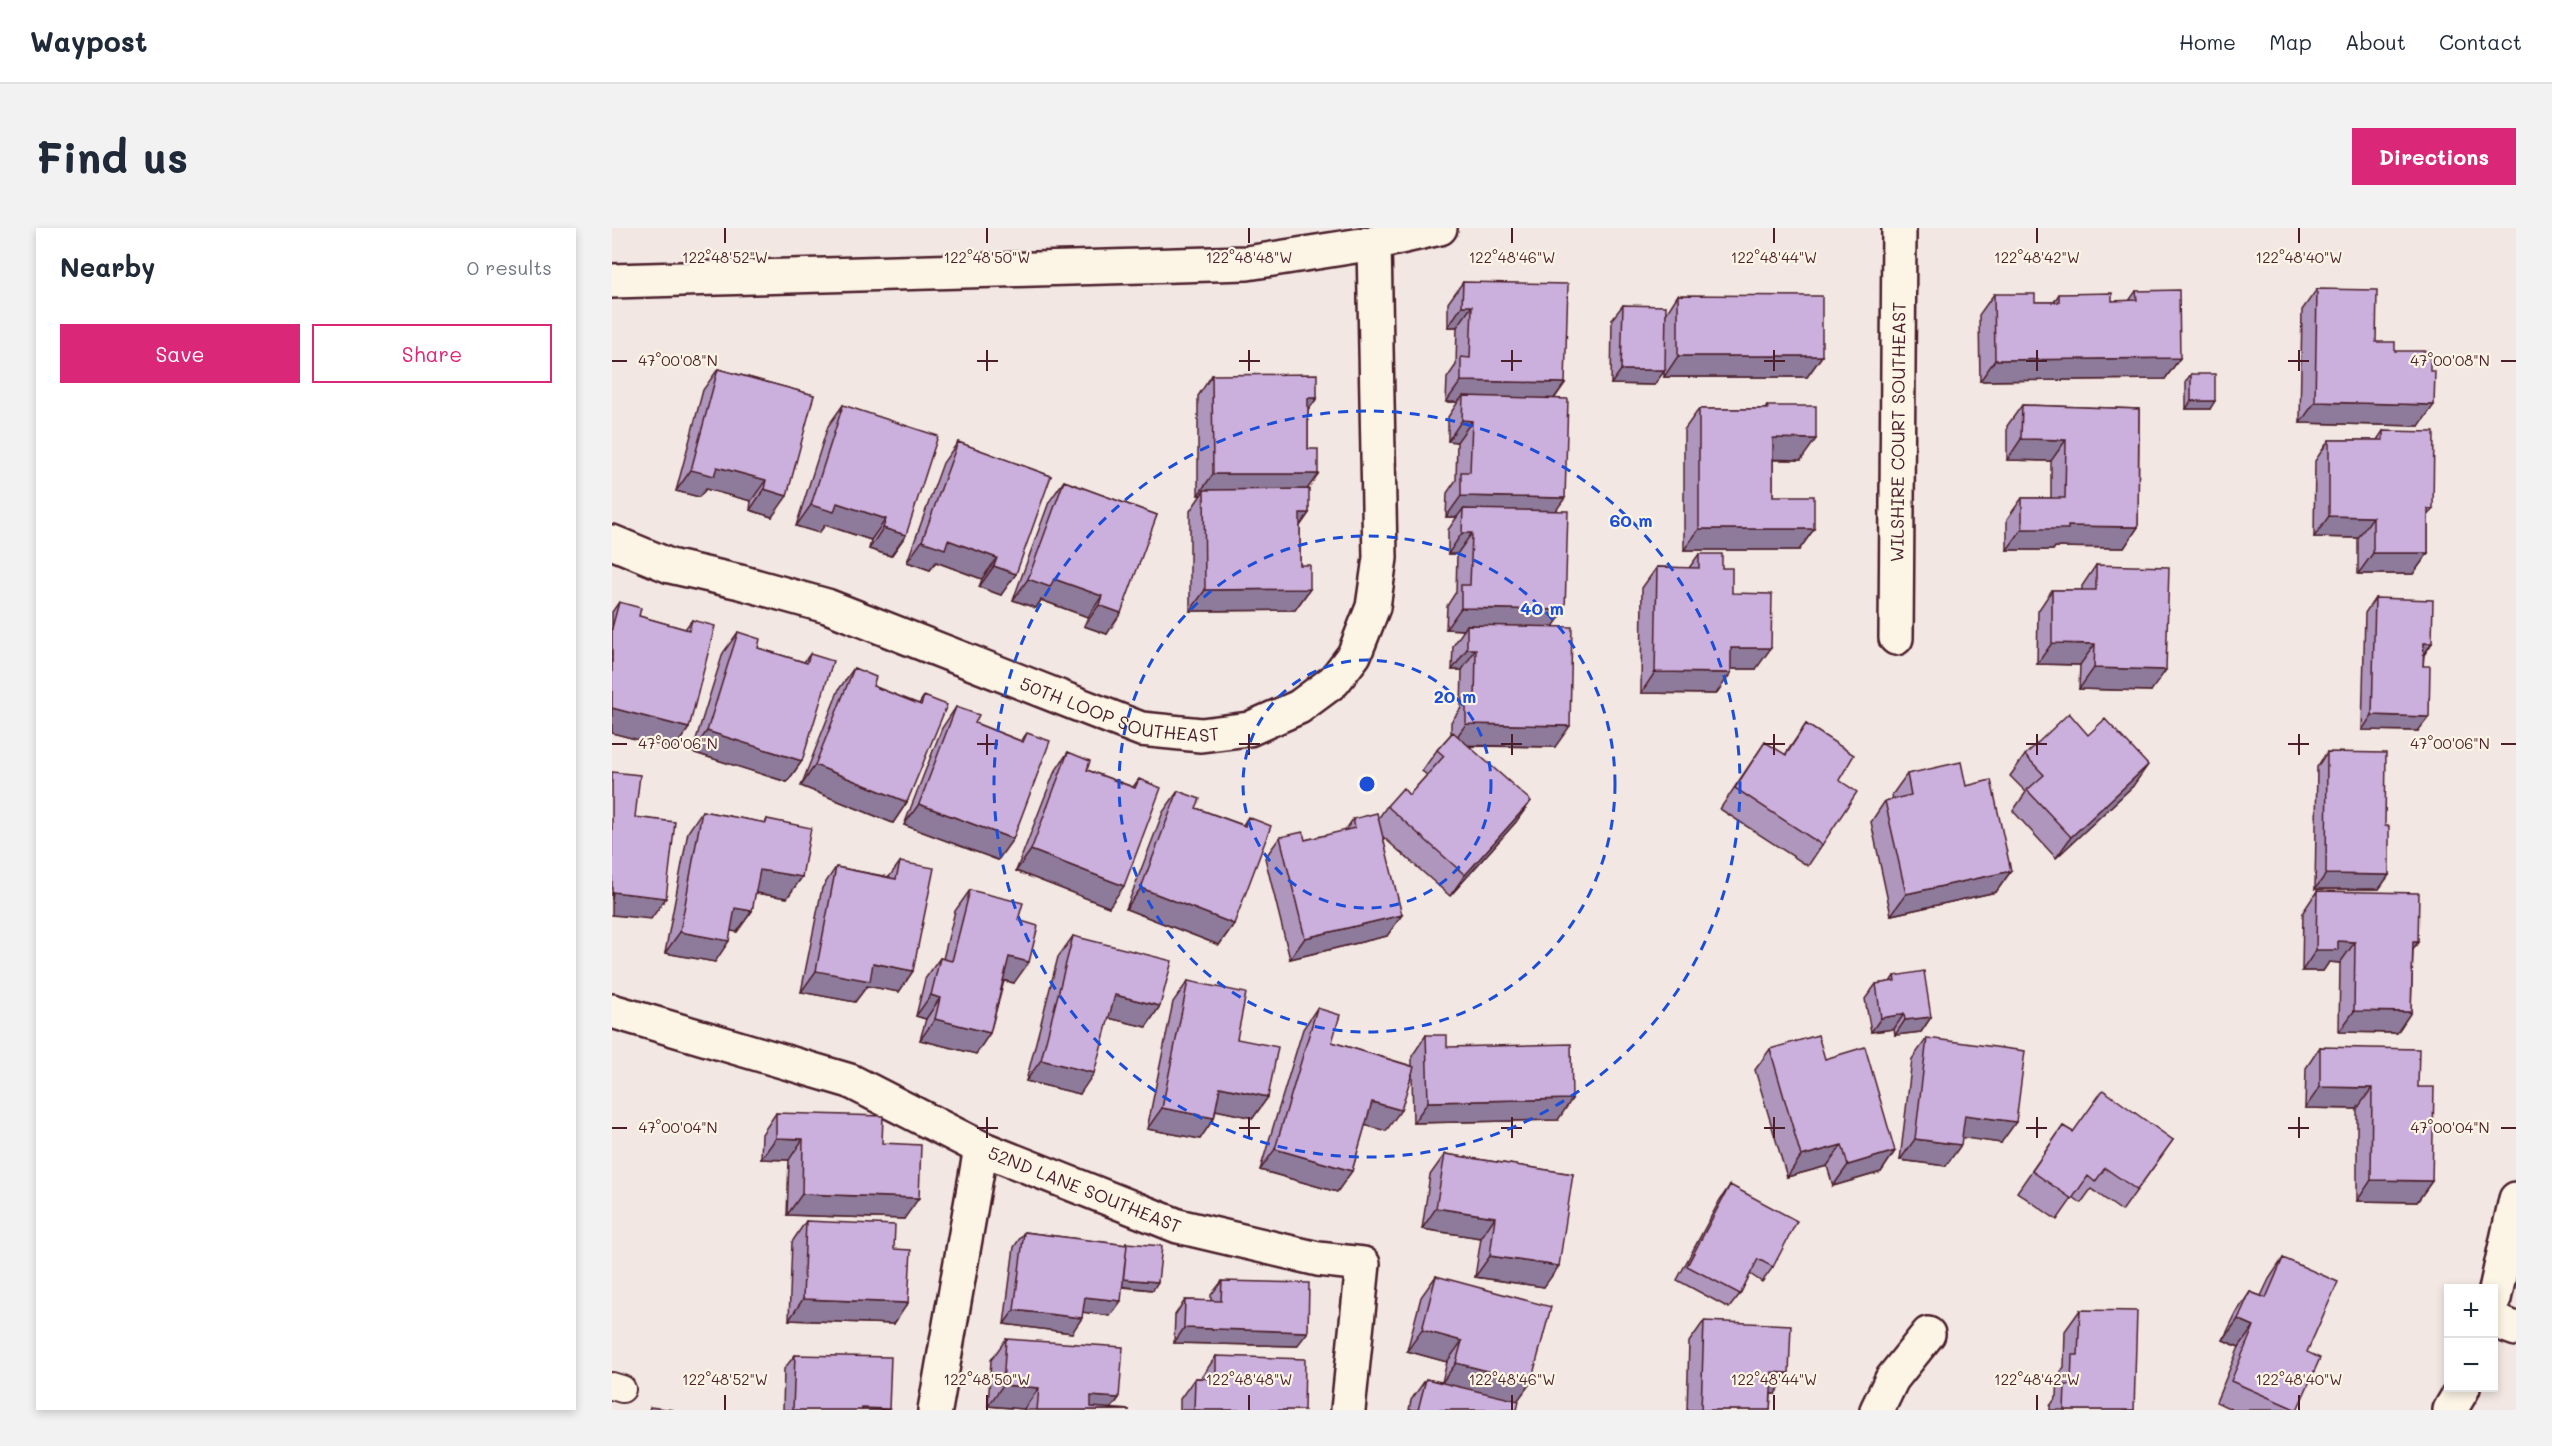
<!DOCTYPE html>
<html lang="en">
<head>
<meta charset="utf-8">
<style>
	:root { --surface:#fff; --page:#f2f2f3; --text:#1f2937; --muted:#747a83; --line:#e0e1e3; --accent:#db2777 }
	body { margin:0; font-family:Mali,sans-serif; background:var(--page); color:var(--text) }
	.controls { position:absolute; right:18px; bottom:18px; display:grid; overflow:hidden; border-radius:0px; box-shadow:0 3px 9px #0003 }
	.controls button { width:54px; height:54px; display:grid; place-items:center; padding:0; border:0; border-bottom:2px solid var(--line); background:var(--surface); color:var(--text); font:30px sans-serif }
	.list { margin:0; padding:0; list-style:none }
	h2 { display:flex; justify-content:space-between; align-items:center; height:78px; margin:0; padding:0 24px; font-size:26px }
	h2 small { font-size:20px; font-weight:400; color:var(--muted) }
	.actions { display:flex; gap:12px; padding:18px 24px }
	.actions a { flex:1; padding:14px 0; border:2px solid var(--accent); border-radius:0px; text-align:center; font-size:21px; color:var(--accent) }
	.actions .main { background:var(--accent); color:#fff }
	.map { position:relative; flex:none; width:1904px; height:1182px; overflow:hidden; border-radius:0px }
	header { display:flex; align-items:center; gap:36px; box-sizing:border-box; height:84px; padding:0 30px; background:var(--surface); border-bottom:2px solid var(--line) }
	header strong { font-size:28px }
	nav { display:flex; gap:33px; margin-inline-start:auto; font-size:21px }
	.intro { display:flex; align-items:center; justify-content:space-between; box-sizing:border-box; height:144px; padding:0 36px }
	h1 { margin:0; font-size:42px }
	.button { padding:15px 27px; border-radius:0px; background:var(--accent); color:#fff; font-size:21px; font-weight:700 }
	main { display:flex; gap:36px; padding:0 36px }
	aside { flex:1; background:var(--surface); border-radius:0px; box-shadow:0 3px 9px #0003 }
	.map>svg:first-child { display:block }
</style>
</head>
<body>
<header>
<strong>Waypost</strong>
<nav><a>Home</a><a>Map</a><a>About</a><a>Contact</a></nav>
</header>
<div class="intro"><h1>Find us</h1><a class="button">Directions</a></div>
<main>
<aside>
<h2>Nearby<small>0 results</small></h2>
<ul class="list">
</ul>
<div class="actions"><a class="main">Save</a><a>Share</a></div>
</aside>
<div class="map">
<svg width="1904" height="1182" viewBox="0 0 1904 1182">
	<rect width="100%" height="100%" fill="#f2e7e3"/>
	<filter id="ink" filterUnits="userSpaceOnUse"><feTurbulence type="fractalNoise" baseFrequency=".0167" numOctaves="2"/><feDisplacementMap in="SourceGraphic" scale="12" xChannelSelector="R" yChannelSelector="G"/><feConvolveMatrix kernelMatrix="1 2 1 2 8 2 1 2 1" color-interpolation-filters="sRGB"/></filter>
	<g filter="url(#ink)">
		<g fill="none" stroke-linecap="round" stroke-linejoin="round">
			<g stroke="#4a1f2b" stroke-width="30">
				<path id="service" d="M0,1158L10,1161"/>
			</g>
			<g stroke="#4a1f2b" stroke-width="38">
				<g id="minor">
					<path d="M0,53L635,35L762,15L828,0"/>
					<path id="s1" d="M0,314L58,338L128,354L215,378L529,501L589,507L637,501L687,479L722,453L742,427L761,379L768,330L762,15"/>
					<path id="s2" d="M1284,410L1287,0"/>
					<path id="s3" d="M0,783L238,853L369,920L566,998L706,1031L751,1036L736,1182"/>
					<path d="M1882,1071L1904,971"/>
					<path d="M1882,1093L1904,1101"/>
					<path d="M323,1182L369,920"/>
					<path d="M1265,1182L1280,1151L1316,1106"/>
					<path d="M1838,1182L1851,1160"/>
				</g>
			</g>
			<use href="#service" stroke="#fcf5e5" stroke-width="26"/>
			<use href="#minor" stroke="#fcf5e5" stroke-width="33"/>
		</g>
		<path fill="#af96bd" stroke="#4a1f2b" stroke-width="1.5" d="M851,54L953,155L942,171L945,283L942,398L943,519L857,518L904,594L838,668L770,608L775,708L678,731L653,630L668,609L693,612L733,603L741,591H766L775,578L797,567L815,547L810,543L825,522L839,506V494L849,480L850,442H840L841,418L852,402L834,401L835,378L844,364L845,326H836V302L845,289H834L835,265L844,252L845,214L836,213V189L846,174H834L835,150L844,137L845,99H836V75Z
			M1705,61L1764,114L1783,123L1807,198L1688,195L1690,82Z
			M1524,63L1568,130L1553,151L1368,153L1367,87L1382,66L1423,74H1442L1447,66L1500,73H1517Z
			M1066,67L1210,128L1195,149H1052V143L1042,157L999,156L1000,91L1011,77L1054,86Z
			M106,141L202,167L160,289L138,282L139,273L94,261L87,269L64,263L91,162Z
			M1579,146L1598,181H1574V153Z
			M600,147L705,170L696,182V221L706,246L695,261L697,285L688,298V337L698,361L683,382L578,383V283L589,267H586V168Z
			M231,177L294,307L279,328L257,321L259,312L213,297L207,305L184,298L216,198Z
			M1410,177L1527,181L1526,299L1512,320L1443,319L1441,322H1395V291L1410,270H1439V233L1395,232V198Z
			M1155,178L1189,232H1161V268L1202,301L1187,322H1072V202L1087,181H1153Z
			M1771,203L1816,288V325L1801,346H1746V310L1702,309L1703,233L1717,212H1765Z
			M346,214L439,248L389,367L367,359L370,351L324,334L318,342L295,334L331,235Z
			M452,253L545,287L495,406L472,398L476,389L429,372L424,380L401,372L437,274Z
			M1087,326L1110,340L1120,365L1144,441H1119L1104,466L1029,465L1030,360L1045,339L1077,340Z
			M1484,337L1539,463L1467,461L1468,437L1425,436L1426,383L1440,362H1470V358Z
			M1763,370L1820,415L1812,427L1806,503L1750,502L1753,385Z
			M7,374L27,388L73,401L80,392L77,500L62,521L0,505V384Z
			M126,404L146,420L192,434L198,426L190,533L175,554L80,524L111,425Z
			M242,440L261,458L307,476L312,468L295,574L281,595L189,558L227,461Z
			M344,479L363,495L409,513L415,505L386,632L292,597L330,500Z
			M1194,496L1227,552L1210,617L1196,638L1108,581L1153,514L1173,527Z
			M456,524L475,542L521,559L527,551L497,679L404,643L442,545Z
			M1715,524L1773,598L1777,647L1767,661H1703L1705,539Z
			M1413,527L1521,558L1444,630L1401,583L1414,564L1398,548Z
			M1295,546L1354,558L1399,643L1384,664L1279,687L1259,594L1273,573L1281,571L1280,567Z
			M566,563L584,580L631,597L636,589L622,696L607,717L514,681L551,584Z
			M90,583L153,595L155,591L190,649L175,670L143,665L140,683L125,704L119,703L103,734L53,725L76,604Z
			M288,634L301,743L287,764L255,758L243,774L189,764L210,660L224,639L277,649Z
			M358,662L406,692L402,755L392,753L378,805L364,826L308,812L314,791L304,788L313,751L328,730L331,731L343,683Z
			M1705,663L1806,714L1801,722L1799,784L1785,805L1727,804L1728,735L1717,734L1711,743H1690L1691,684Z
			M461,708L548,778L534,799L497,790L468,866L414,853L446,729Z
			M1282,748L1319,789L1309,804L1283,807L1282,801L1259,804L1253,771L1264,756L1278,754Z
			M576,753L625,811L656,869L641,890L604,882L602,890L588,911L535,901L561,774Z
			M705,780L720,814L800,838V828L814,807L835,819L946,892L801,895L800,845L774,903L753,897L740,943L725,964L648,942L691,801Z
			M1315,810L1389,915L1350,909L1334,938L1288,932L1300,831Z
			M1708,819L1806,859L1820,953L1805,974L1745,973V881L1693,880L1694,840Z
			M1158,821L1213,831L1283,923L1269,944L1221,958L1215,938L1175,949L1143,842Z
			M164,885L270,915L292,991L175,987L177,932L149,931L150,906Z
			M1451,898L1461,904L1561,912L1510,983L1479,961L1469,975L1461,969L1445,992L1405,964Z
			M833,926L961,946L932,1059L863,1049L869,1010L810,1001L818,947Z
			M1118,957L1161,1039L1150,1054L1138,1046L1128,1066L1117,1080L1065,1052L1108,972Z
			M194,993L282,1021V1096L177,1092L180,1014Z
			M412,1004L513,1017L514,1015L541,1062L510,1059L498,1088L471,1084L460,1105L392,1096L402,1019Z
			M1671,1030L1695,1124L1685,1182H1621L1604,1174L1627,1119L1611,1112L1624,1085L1638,1064L1649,1068L1657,1051Z
			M824,1048L919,1154L905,1173V1182H797L799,1172L814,1151L830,1154L835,1134L795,1123L809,1069Z
			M610,1053L685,1118L562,1115L563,1087L573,1072L599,1073V1067Z
			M1468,1082L1522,1182H1438V1178L1445,1168L1446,1148L1452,1139L1453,1103Z
			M1092,1093L1163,1166H1159L1158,1182H1075L1077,1114Z
			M394,1111L507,1170L499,1181L518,1182H412V1181L376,1178L379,1132Z
			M183,1127L276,1182H171L172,1141Z
			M604,1128L692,1182H568V1171L583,1150H589Z"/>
		<path fill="#8e7a9a" stroke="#4a1f2b" stroke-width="1.5" d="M850,78H860L845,99H836Z
			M1066,128H1210L1195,149H1052Z
			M1568,130L1553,151L1368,153L1383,132Z
			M1009,142H1053L1042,157L999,156Z
			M849,153L953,155L938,176L851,168L846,174H834Z
			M696,170H705L690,191Z
			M1579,173H1603L1598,181H1574Z
			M1703,174L1822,177L1807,198L1688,195Z
			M850,192L860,193L845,214L836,213Z
			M1161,210L1204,211L1189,232L1147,231Z
			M1409,211L1454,212L1439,233L1395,232Z
			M105,239L154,252L139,273L94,261L87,269L64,263L79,242Z
			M601,246H706L691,267L592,262L589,267H586Z
			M152,261L175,268L160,289L138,282Z
			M849,268L953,270L938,291L851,281L845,289H834Z
			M225,275L274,291L259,312L213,297L207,305L184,298L199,277Z
			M1816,281H1821L1806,302Z
			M688,285H697L682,306Z
			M1717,288L1761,289L1746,310L1702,309Z
			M1456,298L1526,299L1512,320L1443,319L1441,322H1395L1410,301Z
			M271,300L294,307L279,328L257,321Z
			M1087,301H1202L1187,322H1072Z
			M850,305H860L845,326H836Z
			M336,312L385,330L370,351L324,334L318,342L295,334L310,313Z
			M1761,325H1816L1801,346H1746Z
			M382,338L404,346L389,367L367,359Z
			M416,351H442L490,368L476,389L429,372L424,380L401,372Z
			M698,361L683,382L578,383L593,362Z
			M487,377L509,385L495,406L472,398Z
			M849,380L953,382L938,403L855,397L852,402L834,401Z
			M1440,415L1483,416L1468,437L1425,436Z
			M1812,415H1820L1810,429Z
			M1119,420H1159L1144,441H1105Z
			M855,421H864L850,442H840Z
			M1482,440L1554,442L1539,463L1467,461Z
			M1043,444L1119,445L1104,466L1029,465Z
			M0,480L77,500L62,521L0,505Z
			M1760,487L1817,489L1806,503L1750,502Z
			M854,496L958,498L943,519L839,517Z
			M95,503L190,533L175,554L80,524Z
			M203,537L295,574L281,595L189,558Z
			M1536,537L1521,558L1444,630L1459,609Z
			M919,573L904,594L838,668L853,647Z
			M307,576L401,611L386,632L292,597Z
			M419,622L512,658L497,679L404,643Z
			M148,642L190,649L175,670L133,663Z
			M1399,643L1384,664L1279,687L1294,666Z
			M1714,646L1777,647L1767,661H1703Z
			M529,660L622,696L607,717L514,681Z
			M1,664L54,670L39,691L0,687V666Z
			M123,680L140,683L125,704L109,701Z
			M790,687L775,708L678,731L693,710Z
			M68,704L117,713L103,734L53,725Z
			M1726,713L1743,714L1728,735L1717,734L1711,743H1690L1704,722Z
			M1801,714H1806L1792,735Z
			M397,729L417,734L402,755L383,750Z
			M261,735L301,743L287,764L255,758L243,774L189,764L204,743Z
			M319,767L328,770L314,791L304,788Z
			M503,767L548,778L534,799L488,788Z
			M1742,783L1799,784L1785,805L1727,804Z
			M1292,786L1282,801L1259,804L1269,790Z
			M1319,789L1309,804L1283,807L1293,792Z
			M323,791L378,805L364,826L308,812Z
			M429,832L482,845L468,866L414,853Z
			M608,859L656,869L641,890L594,880Z
			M1708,859L1760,860L1745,881L1693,880Z
			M960,871L946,892L801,895L816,874Z
			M760,874L789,882L774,903L745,895Z
			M550,880L602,890L588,911L535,901Z
			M1353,887L1404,894L1389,915L1338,908Z
			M164,910L191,911L177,932L149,931Z
			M1303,911L1349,917L1334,938L1288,932Z
			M1230,917L1215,938L1175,949L1189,928Z
			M663,921L740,943L725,964L648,942Z
			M1283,923L1269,944L1221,958L1236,937Z
			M1759,952L1820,953L1805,974L1745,973Z
			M190,966L307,970L292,991L175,987Z
			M824,980L883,989L869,1010L810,1001Z
			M878,1028L947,1038L932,1059L863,1049Z
			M511,1051L546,1054L541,1062L506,1058Z
			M473,1069L509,1073L498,1088L462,1083Z
			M191,1071L296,1075L282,1096L177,1092Z
			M402,1082L470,1090L460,1105L392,1096Z
			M1626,1091L1642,1098L1627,1119L1611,1112Z
			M572,1100L696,1104L685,1118L562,1115Z
			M810,1102L850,1113L835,1134L795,1123Z
			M844,1135L919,1154L904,1175L829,1156Z
			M1160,1144L1177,1145L1163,1166L1145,1165Z
			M391,1157L427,1160L412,1181L376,1178Z
			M479,1168L507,1170L498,1182H470Z
			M250,1180L277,1181L276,1182H249Z"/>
		<path fill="#cbafdc" stroke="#4a1f2b" stroke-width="1.5" d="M851,54L956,56L953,155L849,153V129L858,130L860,78H850Z
			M1705,61L1765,62L1764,114H1783V123H1818V143H1823L1822,177L1703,174Z
			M1567,62L1568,130L1383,132L1382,66H1423V74H1447V66L1500,65V73L1525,72L1524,63Z
			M1066,67L1210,68V128H1066Z
			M1011,77L1054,78L1053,142H1009Z
			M106,141L202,167L175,268L152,261L154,252L105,239L102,248L79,242Z
			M705,146V170H696V221H706V246H601L600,147Z
			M1579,146H1603V173H1579Z
			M851,168L956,171L953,270L849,268V244H858L860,193L850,192Z
			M231,177L326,208L294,307L271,300L274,291L225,275L222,284L199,277Z
			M1410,177L1527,181L1526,299L1456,298V301H1410V270H1453L1454,212L1409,211Z
			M1155,178H1204V211L1161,210V268H1202V301H1087V181H1156Z
			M1771,203L1822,204L1821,281H1816V325H1761V289L1717,288V212H1771Z
			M346,214L439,248L404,346L382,338L385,330L336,312L333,321L310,313Z
			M452,253L545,287L509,385L487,377L490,368L442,351L438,359L416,351Z
			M697,261V285H688V337H698V361L593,362L592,262Z
			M851,281L956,283L953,382L849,380V357H858L860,305H850Z
			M1087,326H1110V340H1120V365L1160,366L1159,420H1119V445L1043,444L1045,339L1087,340Z
			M1484,337L1557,339L1554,442L1482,440L1483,416L1440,415V362H1484Z
			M1763,370L1821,372L1820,415H1812L1811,438H1818L1817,489L1760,487Z
			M7,374L29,380L27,388L77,402L80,392L103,398L77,500L0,480V400Z
			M855,397L960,399L958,498L854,496V473H863L864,421H855Z
			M126,404L148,411L146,420L195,435L198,426L221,433L190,533L95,503Z
			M242,440L264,449L261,458L309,477L312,468L335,477L295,574L203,537Z
			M344,479L367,487L363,495L411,514L415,505L438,513L401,611L307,576Z
			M1457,485L1476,507L1493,491L1536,537L1459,609L1415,562L1432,547L1413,527Z
			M1194,496L1242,527L1227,552L1245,564L1210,617L1123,560L1153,514L1174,527Z
			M841,504L919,573L853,647L775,578L791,560L797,567L832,528L825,522Z
			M456,524L478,533L475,542L523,560L527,551L549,560L512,658L419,622Z
			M1715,524L1774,525L1773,598H1777V647L1714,646Z
			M1349,534L1354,558L1379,552L1399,643L1294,666L1273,573L1299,567L1295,546Z
			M0,544L28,547L23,589L63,594L54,670L1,664L0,672Z
			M566,563L588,571L584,580L633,598L636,589L659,598L622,696L529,660Z
			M90,583L154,595L155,591L199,600L190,649L148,642L140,683L123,680L117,713L68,704Z
			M765,585L790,687L693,710L668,609L691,604L693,612L743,600L741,591Z
			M288,634L322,640L301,743L261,735L258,753L204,743L224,639L284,651Z
			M358,662L411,675L406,692L426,698L417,734L397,729L378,805L323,791L328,770L319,767L328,730L340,733Z
			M1705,663L1807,665L1806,714H1801L1799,784L1742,783L1743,714L1726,713V722H1704Z
			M461,708L560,733L548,778L503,767L482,845L429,832Z
			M1312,743L1319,789L1293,792L1292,786L1269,790L1264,756L1283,753L1282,748Z
			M576,753L634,765L625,811L666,819L656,869L608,859L602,890L550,880Z
			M705,780L728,787L720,814L802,839L789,882L760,874L740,943L663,921Z
			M814,807H835V819L959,816L960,871L816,874Z
			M1206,807L1213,831L1253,819L1283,923L1236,937L1230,917L1189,928L1158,821Z
			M1315,810L1413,823L1404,894L1353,887L1349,917L1303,911Z
			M1708,819L1807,821L1806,859H1822L1820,953L1759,952L1760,860L1708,859Z
			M1491,862L1561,912L1525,962L1493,940L1483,954L1476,948L1460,971L1420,943L1451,898L1461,904Z
			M164,885L271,888L270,915L309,917L307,970L190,966L191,911L164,910Z
			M833,926L961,946L947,1038L878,1028L883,989L824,980Z
			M1118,957L1185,993L1161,1039L1146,1031L1128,1066L1075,1038Z
			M194,993L283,997L282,1021L299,1022L296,1075L191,1071Z
			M412,1004L515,1017L509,1073L473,1069L470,1090L402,1082Z
			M514,1015L550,1018L546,1054L511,1051L515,1017H514Z
			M1671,1030L1726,1054L1695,1124L1708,1130L1685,1182L1619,1153L1642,1098L1626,1091L1638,1064L1654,1070Z
			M824,1048L939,1079L919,1154L844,1135L850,1113L810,1102Z
			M610,1053L697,1055L696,1104L572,1100L573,1072L609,1073Z
			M1468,1082L1525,1083L1522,1182H1452L1453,1157H1459L1460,1127H1466Z
			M1092,1093L1179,1097L1177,1145L1160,1144L1158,1182H1089Z
			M394,1111L511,1119L507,1170L479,1168V1179L518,1182H425L427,1160L391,1157Z
			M183,1127L279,1129L277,1181L250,1180V1182H181Z
			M604,1128L693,1131L692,1182H582L583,1150L604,1151Z
			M814,1151L907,1173L905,1182H806Z
			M38,1179L62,1182H37Z"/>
	</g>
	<path fill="none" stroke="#4a1f2b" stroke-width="2" d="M113,0V15M375,0V15M637,0V15M900,0V15M1162,0V15M1425,0V15M1687,0V15M375,122V143M637,122V143M900,122V143M1162,122V143M1425,122V143M1687,122V143M0,133H15M365,133H386M627,133H648M889,133H910M1152,133H1173M1414,133H1435M1676,133H1697M1889,133H1904M375,506V527M637,506V527M900,506V527M1162,506V527M1425,506V527M1687,506V527M0,516H15M365,516H386M627,516H648M889,516H910M1152,516H1173M1414,516H1435M1676,516H1697M1889,516H1904M375,889V910M637,889V910M900,889V910M1162,889V910M1425,889V910M1687,889V910M0,900H15M365,900H386M627,900H648M889,900H910M1152,900H1173M1414,900H1435M1676,900H1697M1889,900H1904M113,1167V1182M375,1167V1182M637,1167V1182M900,1167V1182M1162,1167V1182M1425,1167V1182M1687,1167V1182"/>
	<g fill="none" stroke="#1d4ed8" stroke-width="3" stroke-dasharray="10 8">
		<circle cx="755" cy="556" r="124"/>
		<circle cx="755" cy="556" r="248"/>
		<circle cx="755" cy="556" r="373"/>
	</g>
	<g text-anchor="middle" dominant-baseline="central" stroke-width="4.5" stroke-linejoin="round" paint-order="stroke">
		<g font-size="18" fill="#4a1f2b" stroke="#fcf5e5">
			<text stroke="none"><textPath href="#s2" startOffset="206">WILSHIRE COURT SOUTHEAST</textPath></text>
			<text stroke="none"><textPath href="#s1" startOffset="537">50TH LOOP SOUTHEAST</textPath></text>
			<text stroke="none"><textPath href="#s3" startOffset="507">52ND LANE SOUTHEAST</textPath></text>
		</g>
	</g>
	<g font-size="15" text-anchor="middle" fill="#4a1f2b" stroke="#fcf5e5" stroke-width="4.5" stroke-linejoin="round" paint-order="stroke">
		<text x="113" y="35">122°48'52"W</text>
		<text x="375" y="35">122°48'50"W</text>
		<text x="637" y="35">122°48'48"W</text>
		<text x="900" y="35">122°48'46"W</text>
		<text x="1162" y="35">122°48'44"W</text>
		<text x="1425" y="35">122°48'42"W</text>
		<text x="1687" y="35">122°48'40"W</text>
		<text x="66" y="138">47°00'08"N</text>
		<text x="1838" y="138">47°00'08"N</text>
		<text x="66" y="521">47°00'06"N</text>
		<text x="1838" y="521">47°00'06"N</text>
		<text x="66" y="905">47°00'04"N</text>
		<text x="1838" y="905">47°00'04"N</text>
		<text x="113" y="1157">122°48'52"W</text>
		<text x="375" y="1157">122°48'50"W</text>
		<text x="637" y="1157">122°48'48"W</text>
		<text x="900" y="1157">122°48'46"W</text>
		<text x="1162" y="1157">122°48'44"W</text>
		<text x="1425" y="1157">122°48'42"W</text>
		<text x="1687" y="1157">122°48'40"W</text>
	</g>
	<circle cx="755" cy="556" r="9" fill="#1d4ed8" stroke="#fcf5e5" stroke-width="3"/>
	<g font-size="18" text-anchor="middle" font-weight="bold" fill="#1d4ed8" stroke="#fcf5e5" stroke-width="4.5" stroke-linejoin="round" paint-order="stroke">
		<text x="1019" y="299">60 m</text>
		<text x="930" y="387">40 m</text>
		<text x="843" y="475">20 m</text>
	</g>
</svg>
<div class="controls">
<button>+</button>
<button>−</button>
</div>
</div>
</main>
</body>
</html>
